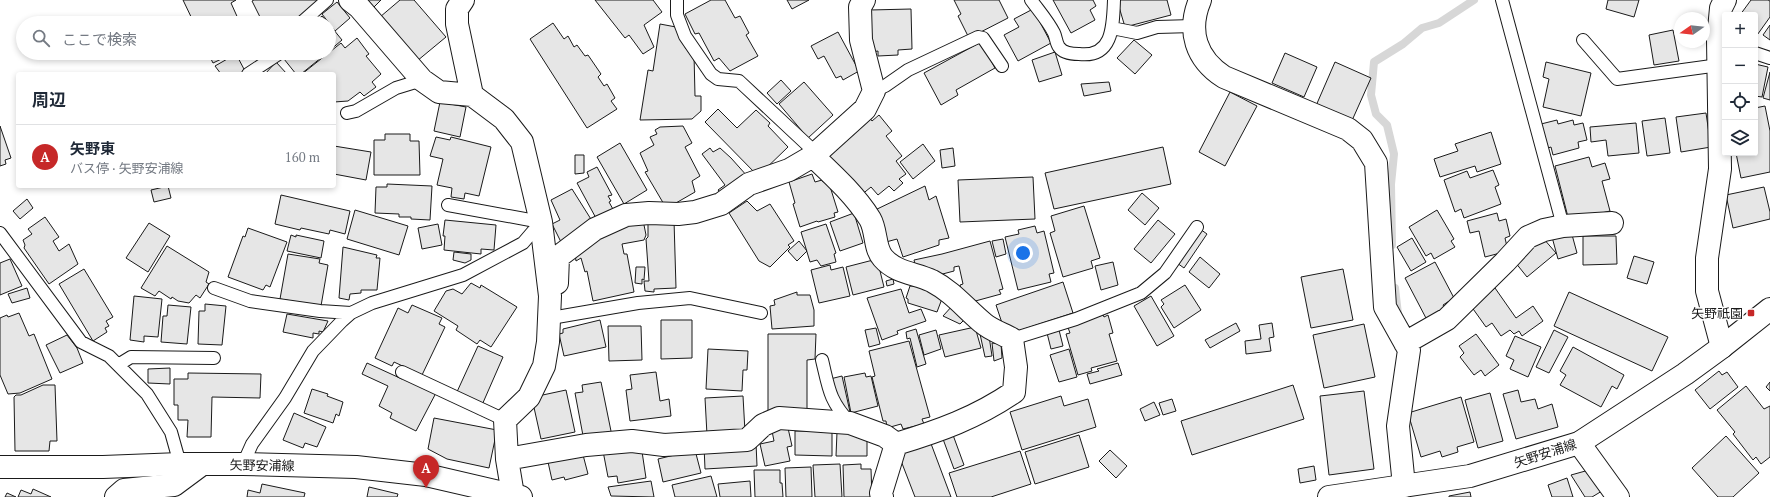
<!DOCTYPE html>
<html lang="ja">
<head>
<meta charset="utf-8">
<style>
	:root { --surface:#fff; --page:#f6f6f7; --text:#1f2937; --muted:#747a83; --line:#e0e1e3; --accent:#c62828 }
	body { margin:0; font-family:"PT Serif","Noto Sans JP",serif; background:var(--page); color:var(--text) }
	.controls { position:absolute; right:12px; top:12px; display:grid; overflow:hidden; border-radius:4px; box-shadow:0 2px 6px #0003 }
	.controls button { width:36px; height:36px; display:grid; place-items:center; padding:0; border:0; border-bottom:1px solid var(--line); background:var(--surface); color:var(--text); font:20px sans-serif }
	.compass { position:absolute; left:1674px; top:12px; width:36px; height:36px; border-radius:50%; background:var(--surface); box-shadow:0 2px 6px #0003; rotate:256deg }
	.you { position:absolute; left:1023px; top:253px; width:14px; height:14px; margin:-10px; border:3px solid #fff; border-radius:50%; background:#1a73e8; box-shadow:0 0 0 6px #1a73e833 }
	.badge { display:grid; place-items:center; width:26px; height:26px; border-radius:50%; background:var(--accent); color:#fff; font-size:13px; font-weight:700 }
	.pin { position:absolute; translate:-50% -33px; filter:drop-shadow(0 1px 2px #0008) }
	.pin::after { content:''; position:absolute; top:21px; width:14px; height:12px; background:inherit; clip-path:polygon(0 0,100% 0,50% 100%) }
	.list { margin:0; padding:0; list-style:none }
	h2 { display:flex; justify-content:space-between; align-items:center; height:52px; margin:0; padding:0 16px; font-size:17px }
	h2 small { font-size:13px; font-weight:400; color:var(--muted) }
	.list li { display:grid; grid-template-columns:26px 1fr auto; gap:12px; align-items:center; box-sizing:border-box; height:64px; padding:0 16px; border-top:1px solid var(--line) }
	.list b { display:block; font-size:15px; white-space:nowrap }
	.list p { margin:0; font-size:13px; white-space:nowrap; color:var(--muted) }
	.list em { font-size:13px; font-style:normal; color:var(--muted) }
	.icon { flex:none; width:22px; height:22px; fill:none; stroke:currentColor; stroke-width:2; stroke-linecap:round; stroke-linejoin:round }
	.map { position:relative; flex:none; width:1770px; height:497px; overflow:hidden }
	.search { position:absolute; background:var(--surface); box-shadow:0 2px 6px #0003; left:16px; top:16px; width:320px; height:44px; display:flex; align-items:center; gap:10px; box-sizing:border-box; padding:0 14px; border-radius:22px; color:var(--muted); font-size:15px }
	.panel { position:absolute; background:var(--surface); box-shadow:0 2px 6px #0003; left:16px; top:72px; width:320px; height:116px; border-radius:4px }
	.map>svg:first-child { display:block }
</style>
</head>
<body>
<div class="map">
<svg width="1770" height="497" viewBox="0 0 1770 497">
	<rect width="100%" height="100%" fill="#fff"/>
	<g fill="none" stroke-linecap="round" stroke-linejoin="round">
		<path stroke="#d7d7d7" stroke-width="8" d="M1392,245L1391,184L1394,154L1387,125L1376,114L1371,95L1374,62L1403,44L1422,28L1439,23L1474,0
			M1395,288L1398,314"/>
	</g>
	<path fill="#e6e6e6" stroke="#1a1a1a" d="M183,0H236L231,3L240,23H194Z
		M254,0H323L298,23H263L252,1Z
		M362,0H381L371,10Z
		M400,0H414L446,37L417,61L380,17Z
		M595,0H653L662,12L644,25L654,47L643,54L629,35L625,38Z
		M711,0H725L735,18L740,16L749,33L746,35L758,56L730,71L719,58L714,61L699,33L695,34L685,14Z
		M787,0H809L792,9Z
		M954,0H999L1008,18L969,38L958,16L961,14Z
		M1053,0H1093L1096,6L1090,10L1095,20L1071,33Z
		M1117,0H1167L1171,15L1125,27Z
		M1608,0H1639L1634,17L1606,9Z
		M1751,0H1768L1770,1V17L1755,38V15H1740Z
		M337,2L350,18L335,31L322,14Z
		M911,9L912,49L898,50V55L878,56V51L872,52L870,10Z
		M1033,9L1051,43L1018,61L1004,35L1019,27L1014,19Z
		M322,16L328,23H314Z
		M553,23L564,39L568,36L574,47L577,45L585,56L588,55L601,74L598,77L604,86L607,84L615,98L611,101L617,109L587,128L530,39Z
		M329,24L342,40L329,51Z
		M660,24L676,27L686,49L694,54L695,96H701V111L692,119L640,120L648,70L653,71Z
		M1770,25V40L1763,35Z
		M1673,30L1679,61L1654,65L1649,35Z
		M838,32L859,71L843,80L841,76L836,78L824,56L818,59L811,46Z
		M357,38L369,54L366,56L381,74L372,82L376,87L364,96L360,92L348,101L334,102V74H302L341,43L345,48Z
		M1134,40L1152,55L1135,74L1117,58Z
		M981,42L995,68L956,90L958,95L941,105L924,73Z
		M1055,52L1062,75L1039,82L1032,60Z
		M208,53H234L213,63Z
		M289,53H327L301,74H296L284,59L290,54Z
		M1285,53L1317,67L1304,97L1272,83Z
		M236,54L245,71L240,74H221L215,66Z
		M276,62L287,74H265Z
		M1335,62L1371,78L1350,125L1315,108Z
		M1546,62L1591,73L1581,116L1543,107L1549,79L1543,77Z
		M1755,64L1768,67L1762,97L1755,96Z
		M1770,72V100L1763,98Z
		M781,80L791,91L777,104L767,93Z
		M804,82L833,115L808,138L779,104Z
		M1109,82L1111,91L1084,96L1081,84Z
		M1230,92L1257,106L1225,166L1199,152Z
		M440,102L466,107L460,137L434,131Z
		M1765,106L1770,131V172L1741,178L1736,153H1755V108Z
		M718,109L737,128L756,110L770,123L768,126L788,147L758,176L705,122Z
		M1706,113L1711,147L1681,152L1676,117Z
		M867,114L872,121L879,115L892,131L886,136L902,156L896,161L906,174L899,179L903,183L894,191L889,186L878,195L871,187L860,196L823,150Z
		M1665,118L1670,153L1647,156L1642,121Z
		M1557,120L1558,124L1573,120L1574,125L1583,123L1587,140L1578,142L1579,148L1553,155L1551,147L1548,148L1541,124Z
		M1636,123L1639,153L1608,156L1606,140L1591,142L1590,127Z
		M0,126L11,158L5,160L6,164L0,166Z
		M683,126L692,143L685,147L700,176L692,181L695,192L669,207L665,206L645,172L648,171L640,153L654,145L650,137L657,134L655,130L660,127Z
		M1491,132L1501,164L1477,172L1475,166L1440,177L1434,159L1458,151L1455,144Z
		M385,134H410V141H419L420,175H374V140H385Z
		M436,137L450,140L451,137L491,147L479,196L465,193L464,199L451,197L452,188L437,185L443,159L430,156Z
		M620,143L647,190L624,204L597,157Z
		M923,144L935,161L913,179L900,162Z
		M334,146L371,152L366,180L334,174Z
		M1163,147L1171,184L1054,209L1045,173Z
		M710,148L713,152L720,148L731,158L748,177L723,196L718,190L725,185L702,154Z
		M953,148L955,166L942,168L940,150Z
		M575,155H584V173L575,174Z
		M1589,157L1592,167L1605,163L1610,179L1602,181L1610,211L1569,221L1555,166Z
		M597,167L612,195L608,196L611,201L609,202L614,211L597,220L577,183L589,177L587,172Z
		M1493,170L1499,185L1495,187L1501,204L1464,218L1461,209L1455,212L1444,180L1467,171L1470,178Z
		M812,174L815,182L822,180L823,182L828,180L838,212L834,213L835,217L818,222L817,221L800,227L793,204L795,203L789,182Z
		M1033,177L1035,219L960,222L958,180Z
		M387,184L432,186L430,220L411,219V217H399V214L375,213L376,187H387Z
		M168,186L171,198L154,202L151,190Z
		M925,186L929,200L936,196L949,238L939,240V245L903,257L897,239L886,242L873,211Z
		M1764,187L1770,212V219L1733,228L1726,195Z
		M572,189L594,224L561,242L552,224L560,220L551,200Z
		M1142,193L1159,208L1145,225L1128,210Z
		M281,195L350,211L345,234L330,230L329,234L301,228L300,230L275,224Z
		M27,199L33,208L20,219L13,211Z
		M747,201L757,211L770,204L794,241L788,245L790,247L770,267L759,261L729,213Z
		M1084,206L1100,258L1091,261L1093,268L1063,277L1050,233L1055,231L1051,216Z
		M355,210L408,226L399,255L347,239Z
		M1437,210L1454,239L1451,241L1455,247L1434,259L1431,253L1426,256L1409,227Z
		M854,213L863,243L840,251L830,222Z
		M1497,213L1499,221L1506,219L1510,236L1505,238L1508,251L1485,257L1479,231L1470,233L1467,221Z
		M45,217L59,237L53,241L59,251L69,244L78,264L49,284L24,248L25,245L23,240L32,234L28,229Z
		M445,220L496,225L494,250L481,249V254L444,250L445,236H443Z
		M643,220L646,235L644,240L622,244L624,254H627L634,292L593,301L587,271L585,272L581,258L576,261L575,254L604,232Z
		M674,220L676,288L654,289V292L645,291L644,281H649L646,239L648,237V223Z
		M1158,220L1175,234L1151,263L1134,249Z
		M149,223L170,236L148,272L126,258Z
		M438,224L442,245L422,249L418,228Z
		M826,224L836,253L834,254L836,262L821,266L817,260L810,262L801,232Z
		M1035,226L1037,233L1044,231L1054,273L1049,274L1051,282L1018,290L1005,237L1019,234L1018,230Z
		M248,228L287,242L270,287L266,285L263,290L228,277L243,236L245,237Z
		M1200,229L1207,234L1184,268L1177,263Z
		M1571,231L1577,253L1558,259L1552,237Z
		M291,235L296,237V235L324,241L321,258L287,251Z
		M1583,236H1616L1617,264L1583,265Z
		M1412,238L1426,262L1411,271L1397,247Z
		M1543,238L1556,253L1527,277L1515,262Z
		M1003,239L1006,254L996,257L992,241Z
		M799,241L807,251L797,261L788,251Z
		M990,241L1003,289L999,290L1001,294L968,303L963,296L960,285L963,284L959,266L954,267V271L935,276L916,268L914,260L942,254Z
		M167,246L209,272L206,282L209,284L200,298L196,295L189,303L178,301L172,297L171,299L159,291L155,296L141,288Z
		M343,247L377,255L376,258H380L377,290H361V293L350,294L349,300L339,298Z
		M454,252L471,254V260L465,263L453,260Z
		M288,254L320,259L319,263L328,265L321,306L280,299Z
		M1634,256L1654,262L1647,284L1627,278Z
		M1200,257L1220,274L1209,288L1189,272Z
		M10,259L22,286L0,295V263Z
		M877,259L884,287L853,295L846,267Z
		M1113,262L1118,285L1101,290L1095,266Z
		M1435,262L1454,298L1443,305L1446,310L1427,320L1405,278Z
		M830,265L831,270L843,267L850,296L819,303L811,270Z
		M636,267H645L644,280L642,279V284L635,283Z
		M84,269L113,317L106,321L109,326L105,328L107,332L93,341L59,284Z
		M1343,269L1353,320L1311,328L1301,277Z
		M893,279L894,284L887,286L886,281Z
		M914,282L943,296L937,312L908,303V299L906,298L910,286H913Z
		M1063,282L1073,313L1012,333L1005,332L996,305Z
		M471,283L480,288L481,285L517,307L491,347L480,340L477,344L456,330L458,326L434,311L446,291L453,289L462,294Z
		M1185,285L1201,310L1174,328L1161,307L1164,304L1161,300Z
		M27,288L30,298L12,303L8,294Z
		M1495,288L1516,318L1533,306L1543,321L1522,336L1519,331L1514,334L1510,330L1501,336L1492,323L1486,327L1471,306Z
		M901,289L909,313L921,309L926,321L897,331L898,334L882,340L867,298Z
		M797,292V295H810L814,310V326L772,329L770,306L775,305L774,300Z
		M1569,292L1668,337L1652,371L1554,326Z
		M134,296L162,299L158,337L144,336V342L130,340Z
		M1151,296L1174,336L1157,346L1134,306Z
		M205,304L226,306L222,345L198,344L199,311H205Z
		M168,305L191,307L187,344L161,342L163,316H167Z
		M412,305L442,318L439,324L445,327L422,375L394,362L392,366L375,358L398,308L408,313Z
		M953,305L967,317L960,324L943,316Z
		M19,313L29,336L34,334L52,379L20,393L8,394L0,375V318L7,315L8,317Z
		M287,314L328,321L323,332L319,331V334L313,333V338L283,332Z
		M1103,315L1104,317L1108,315L1113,333L1109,334L1117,361L1091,368L1092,371L1078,375L1066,334L1070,333L1067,325Z
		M600,320L606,347L564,356L559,334L563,333V329Z
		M661,320H692V358L661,359Z
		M1236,323L1240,331L1210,348L1205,340Z
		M1272,323L1274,337L1269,338L1271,351L1246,354L1245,341L1261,339L1259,325Z
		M1364,324L1375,377L1324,388L1313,335Z
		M608,326H641L642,360L609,361Z
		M975,327L981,348L945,357L939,335Z
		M876,328L880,344L869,347L865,330Z
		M916,329L926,364L917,367L910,338L907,339L906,332Z
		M936,330L941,349L924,355L919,335Z
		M1059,330L1063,346L1051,349L1047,333Z
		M1554,330L1568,337L1549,373L1536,367Z
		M768,334H816L815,359L807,360V412L768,411Z
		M980,334L989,336L992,356L985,357Z
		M1476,334L1499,365L1485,376L1481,370L1474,375L1460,357L1464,353L1459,346Z
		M67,335L77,348L83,363L60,373L46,345Z
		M1515,336L1541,347L1528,377L1510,369L1514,360L1506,356Z
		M909,341L930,417L922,419L924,424L903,429L901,424L887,428L886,421H883L872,377L875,376L869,351Z
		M992,343L1001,344L1002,358L994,361Z
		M478,346L503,357L482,405L456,394Z
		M1573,347L1624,375L1617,389L1612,386L1601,407L1560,385L1566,375L1560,371Z
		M708,349L748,351L747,370H743L742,391L706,389Z
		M1069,349L1077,377L1059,382L1050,355Z
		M367,363L402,379L403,376L437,391L416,431L390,418L392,413L379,406L388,386L362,374Z
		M1118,363L1122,375L1090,384L1087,374L1099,371L1097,369Z
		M170,368V384L148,383V369Z
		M1719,371L1722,375L1727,372L1738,387L1710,409L1695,390Z
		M656,372L660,401L669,399L671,416L630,421L626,390L632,389L630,375Z
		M188,373L261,374L260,398L212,397L211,437H187L188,420H178V405H174V379H188Z
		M865,373L866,377L871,376L878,406L851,413L844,377Z
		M842,376L850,412L845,413L830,379Z
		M601,382L612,436L584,441L575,393L583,392L582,385Z
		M1770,382V391L1766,387Z
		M43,385H55L57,441H50L49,451H15L14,397L16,395H21Z
		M1293,385L1304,419L1192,455L1181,421Z
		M1746,386L1764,409L1770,406V457L1761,464L1756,457L1753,460L1733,434L1735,432L1717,410Z
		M312,389L328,394L327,396L343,402L339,416L336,414L333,423L304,413Z
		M566,390L575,432L541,439L533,403L538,396Z
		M1518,390L1521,402L1535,399L1538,409L1552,404L1558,427L1516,439L1503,394Z
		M1364,391L1374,469L1329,475L1320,396Z
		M1490,393L1503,441L1478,448L1465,400Z
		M743,396L745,432L707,435L705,398Z
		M1061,396L1064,406L1088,399L1096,427L1022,450L1010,412Z
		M1461,397L1474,442L1457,447L1458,452L1442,457L1440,451L1421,457L1408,413Z
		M1172,399L1176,411L1163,415L1159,403Z
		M1154,402L1160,415L1145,421L1140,409Z
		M294,413L326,427L317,447L305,443L303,448L283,440Z
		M434,418L497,430L489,468L447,459L428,449Z
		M788,428L792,446L787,447L790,461L765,466L760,444L774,441L772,431Z
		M795,431H832V456L795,455Z
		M837,432H862L867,437V456H836Z
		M953,435L964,465L954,469L943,439Z
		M1079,435L1089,467L1035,484L1025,452Z
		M1726,436L1759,473L1733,497H1718L1692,468Z
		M930,441L951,497H915L898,453Z
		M756,443L757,466L705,469L704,446Z
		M641,445L646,478L618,483L617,476L608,477L603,451Z
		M695,450L701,473L663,482L658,459Z
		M1110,450L1127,466L1116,478L1099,461Z
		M582,451L588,474L565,480L564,477L552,480L548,462Z
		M1020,451L1031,484L991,497H957L949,473Z
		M840,464L842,497H815L813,465Z
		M861,464V469H871L872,497H844L843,465Z
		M1314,466L1316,480L1300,483L1298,469Z
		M811,467L812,497H786L785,468Z
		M754,470H780V483H782L783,497H755Z
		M1589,470L1602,491L1592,497H1585L1571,475Z
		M711,476L717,497H675L672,485Z
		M1567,478L1573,497H1552L1548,485Z
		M651,481L654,497L611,496L608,487Z
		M750,481L751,497H720L718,484Z
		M262,484L305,493L304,497H247L248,490L260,493Z
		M369,487L398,494L397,497H367Z
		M33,489L51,497H18L21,490L31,494Z
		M1470,492L1471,497H1449V496Z
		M7,493L16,497H5Z"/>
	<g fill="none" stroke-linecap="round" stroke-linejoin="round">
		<g stroke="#1a1a1a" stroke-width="14">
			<path id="lane" d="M677,0V15L685,36L711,74L718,79L739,81L816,153
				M1031,0C1039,11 1048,21 1054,33C1056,37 1056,43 1059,47C1063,53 1072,54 1079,54C1113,58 1113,26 1114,0
				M1502,0L1563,226
				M301,23L327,0
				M1112,28L1137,33L1157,27L1193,26
				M1583,40L1617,79L1719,65
				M1755,53L1770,58
				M248,74L280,53
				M874,91L885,86L908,70L978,37L983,38L1002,66
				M347,113L356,111L396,88L422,80
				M448,205L541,222
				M0,233L81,342L109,356L147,394L171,432L180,464
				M214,288L250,301L320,311L351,313
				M551,318L638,303L690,298L761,313
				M1012,339L1076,319L1141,293L1165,273L1197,227
				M822,360C829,389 829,400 850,423
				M118,365L131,357L214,358
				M402,372L505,420
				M243,464L252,444L285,398L313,351L342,321L351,313L372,303L463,275L523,243L541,222"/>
		</g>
		<g stroke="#1a1a1a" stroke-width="24">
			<path id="street" d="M350,0L359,7L422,80L439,92L472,95
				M463,0L457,9V24L472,95L504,119L522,142L541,222L550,296L548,342L544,366L529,397L505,420L507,459L513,495
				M1200,0C1187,31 1196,59 1224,77L1348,129L1362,140L1376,163L1385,307L1409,350L1398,426L1404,486
				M557,283L558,257L595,229L626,215L649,213L678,214L695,212L721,204L749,184L789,170L813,156L865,109L874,91L861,40L860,7L864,0
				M1405,343L1447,319L1505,262L1528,237L1544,230L1563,226L1612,223
				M1722,347L1707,291V258L1720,169L1718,40L1721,8L1725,0
				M1579,443L1618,497
				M507,459L586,445L632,441L664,445L747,440L763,425L779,418L850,423L885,436L896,444C939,431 976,418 1014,392L1016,367L1012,339C1003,334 991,330 983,323C965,308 953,292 932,281C915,273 896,273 883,258C874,248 877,231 870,219C855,195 833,175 813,156
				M116,497L124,490L174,485L201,465
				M882,497L881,493L896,444"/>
		</g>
		<g stroke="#1a1a1a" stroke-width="24">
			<path id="primary" d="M0,467H103L180,464H243L356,467L426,475L521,497
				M1329,497L1470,476L1579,443L1685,374L1722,347L1770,309"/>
		</g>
		<use href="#lane" stroke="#fff" stroke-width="12"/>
		<use href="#street" stroke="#fff" stroke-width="22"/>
		<use href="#primary" stroke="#fff" stroke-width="22"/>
	</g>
	<rect fill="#c62828" stroke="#fff" stroke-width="1.5" x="1747" y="309" width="8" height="8" rx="2"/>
	<g text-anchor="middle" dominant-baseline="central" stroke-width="3" stroke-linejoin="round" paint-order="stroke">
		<g font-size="13" fill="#1a1a1a" stroke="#fff" text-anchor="end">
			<text x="1743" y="313">矢野祇園</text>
		</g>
		<g font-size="13" fill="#1a1a1a" stroke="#fff">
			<text transform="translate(1545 453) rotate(-18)">矢野安浦線</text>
			<text transform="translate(262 465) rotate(1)">矢野安浦線</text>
		</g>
	</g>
</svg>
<div class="controls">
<button>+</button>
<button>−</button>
<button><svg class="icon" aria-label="locate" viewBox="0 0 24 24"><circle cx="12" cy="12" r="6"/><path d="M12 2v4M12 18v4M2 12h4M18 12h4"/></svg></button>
<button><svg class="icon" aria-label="layers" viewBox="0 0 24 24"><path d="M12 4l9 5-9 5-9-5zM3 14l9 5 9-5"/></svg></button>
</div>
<svg class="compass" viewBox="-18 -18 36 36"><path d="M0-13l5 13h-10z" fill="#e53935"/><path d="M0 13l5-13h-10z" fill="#747a83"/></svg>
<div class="you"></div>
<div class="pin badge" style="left:426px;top:488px">A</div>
<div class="search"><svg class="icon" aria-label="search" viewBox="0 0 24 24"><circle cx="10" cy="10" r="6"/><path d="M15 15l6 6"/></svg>ここで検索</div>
<section class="panel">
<h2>周辺<small></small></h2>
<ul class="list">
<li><span class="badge">A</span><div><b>矢野東</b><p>バス停 · 矢野安浦線</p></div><em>160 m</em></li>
</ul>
</section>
</div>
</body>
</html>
